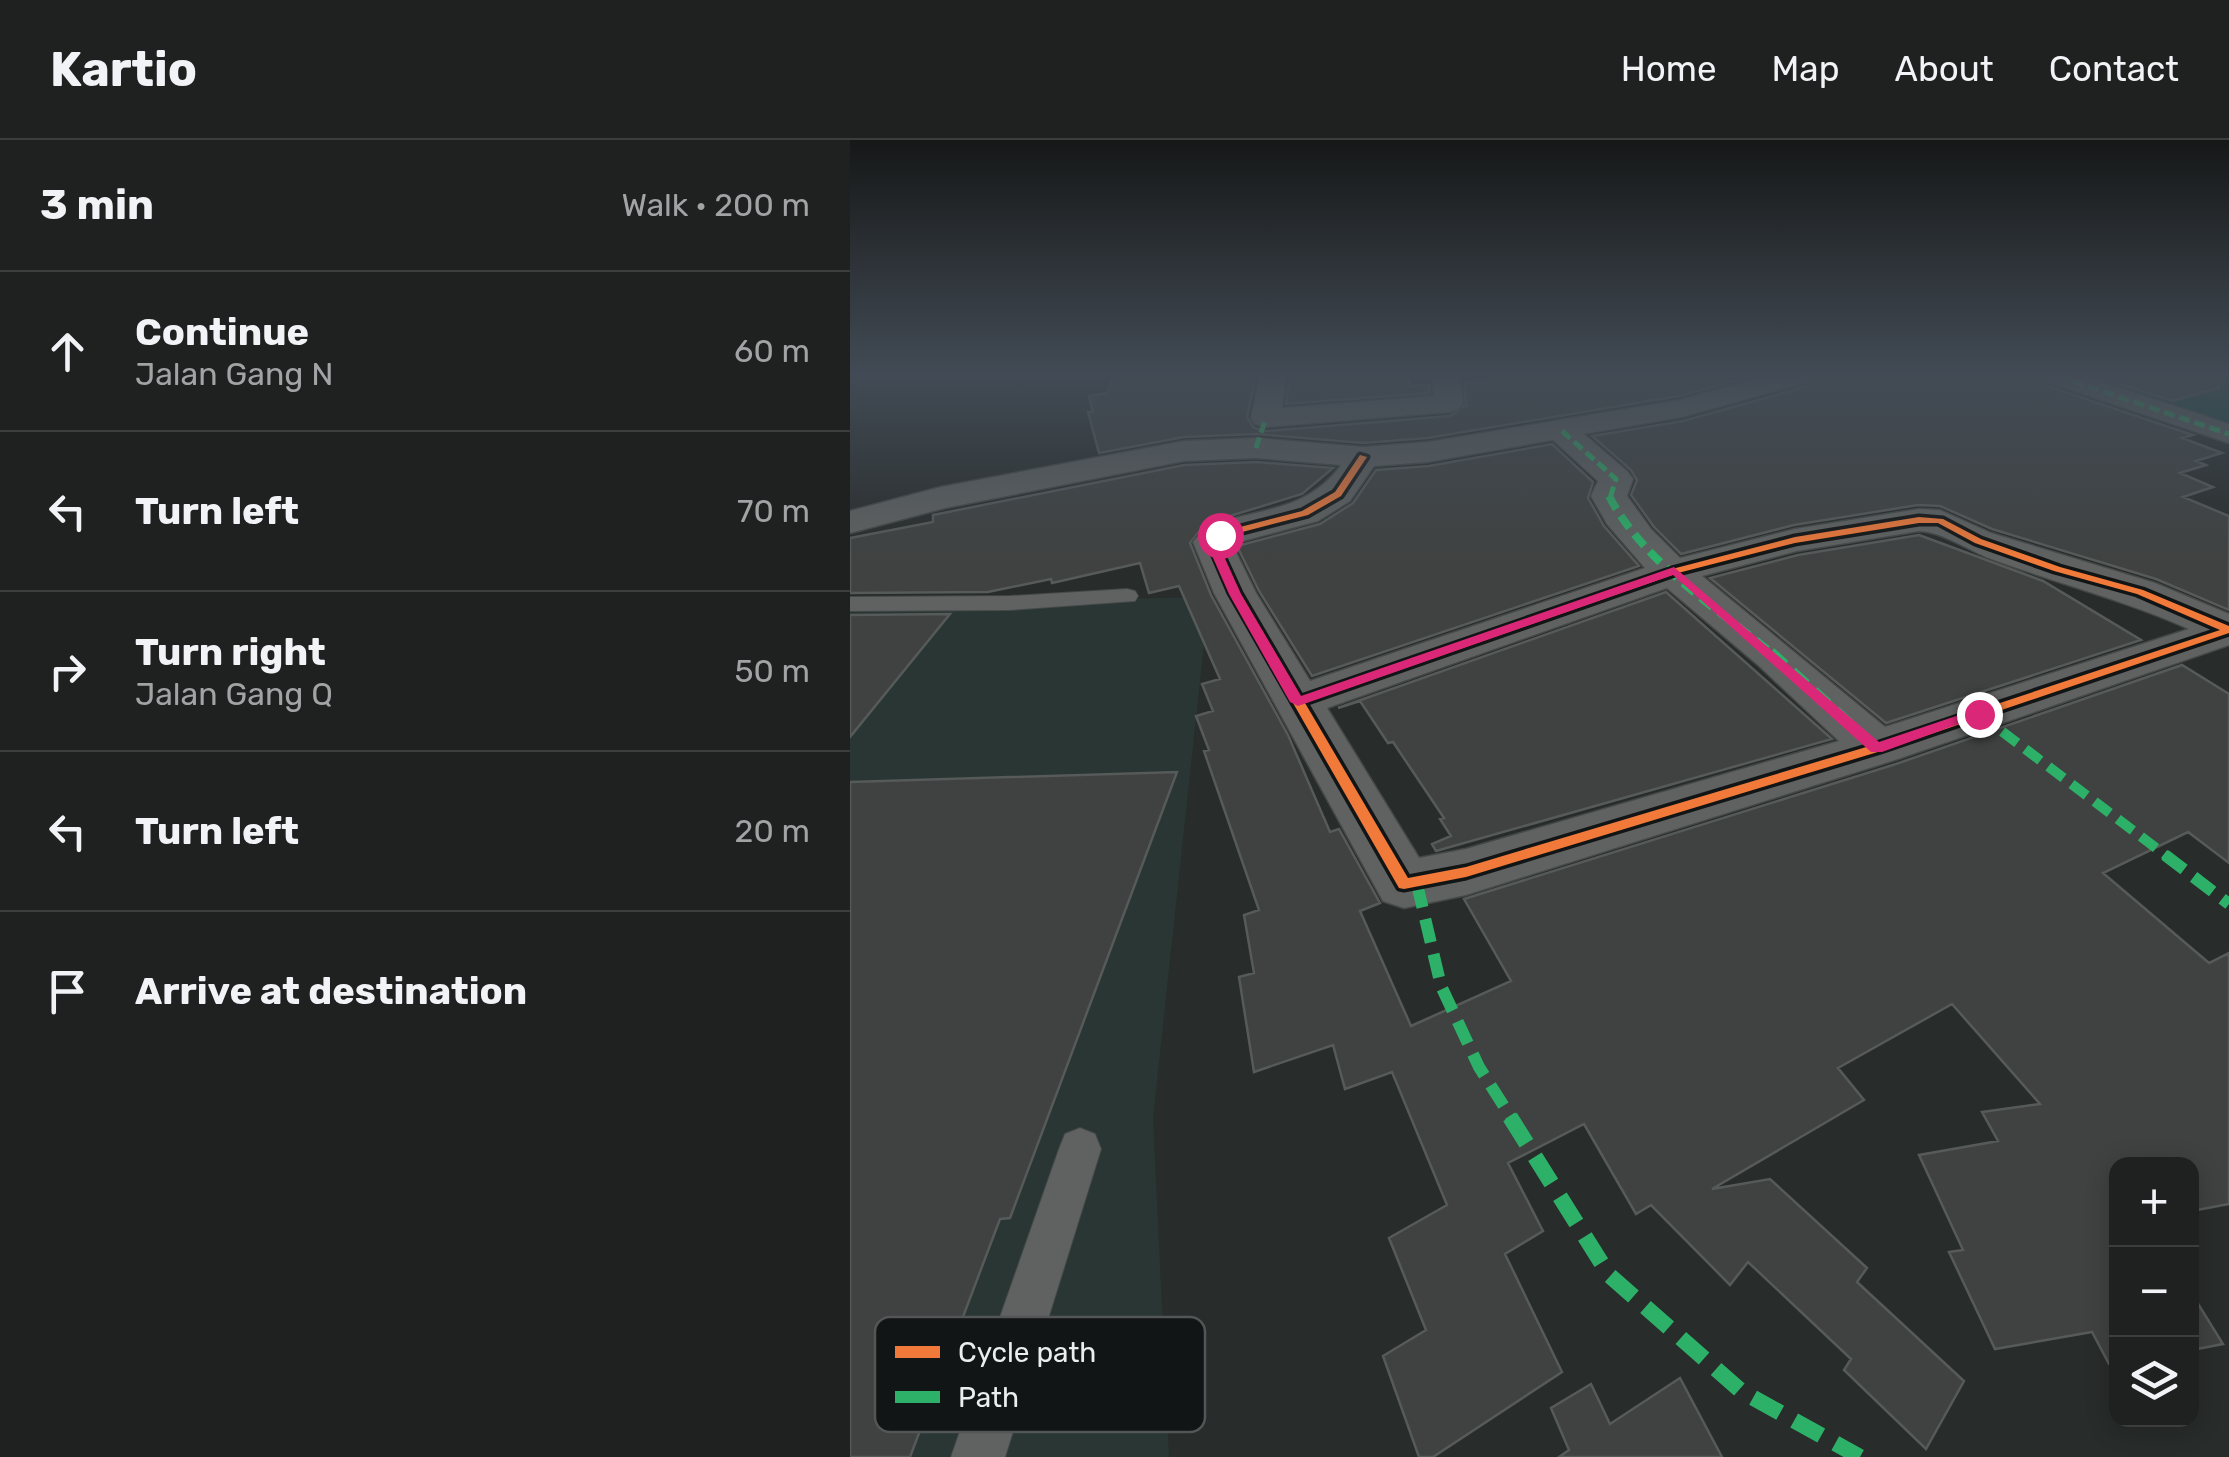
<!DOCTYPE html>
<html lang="en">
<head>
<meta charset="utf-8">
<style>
	:root { --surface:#1e2120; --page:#2b2e2d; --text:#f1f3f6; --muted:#a1a3a5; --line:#3c3e3e }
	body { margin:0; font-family:Rubik,sans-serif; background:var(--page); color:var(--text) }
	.controls { position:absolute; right:30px; bottom:30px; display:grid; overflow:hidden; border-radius:20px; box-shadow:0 5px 25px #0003 }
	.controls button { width:90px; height:90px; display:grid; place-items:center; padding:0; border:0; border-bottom:2px solid var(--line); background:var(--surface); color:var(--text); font:50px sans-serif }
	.stop { position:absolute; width:30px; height:30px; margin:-22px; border:8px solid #db2777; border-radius:50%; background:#fff }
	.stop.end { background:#db2777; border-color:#fff; box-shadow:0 2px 10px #0008 }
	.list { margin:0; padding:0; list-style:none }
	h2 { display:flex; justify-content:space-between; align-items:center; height:130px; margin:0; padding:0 40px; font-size:42px }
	h2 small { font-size:32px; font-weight:400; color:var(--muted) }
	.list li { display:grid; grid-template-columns:65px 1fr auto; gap:30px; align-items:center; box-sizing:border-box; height:160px; padding:0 40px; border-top:2px solid var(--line) }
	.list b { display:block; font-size:38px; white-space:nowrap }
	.list p { margin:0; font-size:32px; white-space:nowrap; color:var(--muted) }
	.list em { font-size:32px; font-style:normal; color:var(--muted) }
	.icon { flex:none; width:55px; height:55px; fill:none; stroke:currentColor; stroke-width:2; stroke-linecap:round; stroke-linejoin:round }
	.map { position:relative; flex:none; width:1379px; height:1317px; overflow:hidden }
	header { display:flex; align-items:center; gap:60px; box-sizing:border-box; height:140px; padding:0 50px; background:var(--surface); border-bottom:2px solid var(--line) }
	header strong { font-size:48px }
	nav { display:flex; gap:55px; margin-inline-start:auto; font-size:35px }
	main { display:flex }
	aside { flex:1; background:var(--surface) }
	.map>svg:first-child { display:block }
</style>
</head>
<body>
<header>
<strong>Kartio</strong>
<nav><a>Home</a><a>Map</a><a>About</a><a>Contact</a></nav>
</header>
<main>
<aside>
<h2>3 min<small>Walk · 200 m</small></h2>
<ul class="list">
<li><svg class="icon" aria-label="ahead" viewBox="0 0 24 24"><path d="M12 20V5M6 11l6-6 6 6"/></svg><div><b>Continue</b><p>Jalan Gang N</p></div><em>60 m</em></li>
<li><svg class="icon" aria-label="left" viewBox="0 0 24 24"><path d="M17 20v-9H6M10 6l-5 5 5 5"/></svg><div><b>Turn left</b></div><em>70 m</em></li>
<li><svg class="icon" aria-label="right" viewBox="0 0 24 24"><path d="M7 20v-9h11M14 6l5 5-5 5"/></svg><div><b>Turn right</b><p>Jalan Gang Q</p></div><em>50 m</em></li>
<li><svg class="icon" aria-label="left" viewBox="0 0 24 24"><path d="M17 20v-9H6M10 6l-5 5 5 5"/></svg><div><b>Turn left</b></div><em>20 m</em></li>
<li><svg class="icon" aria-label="arrive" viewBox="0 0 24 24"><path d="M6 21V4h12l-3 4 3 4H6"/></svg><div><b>Arrive at destination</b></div></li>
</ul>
</aside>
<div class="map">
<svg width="1379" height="1317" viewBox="0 0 1379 1317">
	<rect width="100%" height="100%" fill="#282c2b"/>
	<path fill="#293634" d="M359,457L303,978L319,1317H0V464Z"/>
	<path fill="#104b43" d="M1208,236H1379V291Z"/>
	<path fill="#3f4241" stroke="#565a59" stroke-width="2.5" d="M264,236H406L397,277L404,288L416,291L600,276L616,265L614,244L663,236H904L829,256L578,298L513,303L406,294L334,297L249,313L238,272H243L239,256L257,253Z
		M440,236H559L560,246L580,245V253L436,264Z
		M965,236H1190L1197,246L1343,295L1332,298L1372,313L1346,321L1356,325L1330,333L1363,347L1333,357L1379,376V470L1306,439L1142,389L1090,366L1068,365L944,385L831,414L804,387L781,355L787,340L781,330L742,296L833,281L958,246Z
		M1245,236H1367L1369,248L1322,261Z
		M702,304L743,342L738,358L754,386L789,426L462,536L409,451L387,406L470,384L503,363L526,330L579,326Z
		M406,322L483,328L452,354L370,379L353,387L340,403L361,455L438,595L480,692L489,689L530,763L510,771L561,886L661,841L614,759L1046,624L1332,525L1379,554V723L1338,692L1253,733L1359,823L1379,813V1064L1342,1071V1024H1266V1223L1259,1224L1242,1192L1145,1209L1099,1112L1113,1110L1069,1015L1148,1001L1132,972L1190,964L1102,864L988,928L1014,960L862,1049L920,1039L1017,1128L1007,1142L1114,1241L1076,1309L994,1230L1001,1219L898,1122L880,1145L801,1065L786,1074L734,984L658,1023L693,1091L655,1114L712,1232L583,1317H569L533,1216L576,1190L539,1098L597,1065L542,932L495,949L483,905L404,932L389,837L404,833L394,775L409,770L354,611L359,610L346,576L363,571L352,544L370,539L329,446L299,453L290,423L202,443L201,439L138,452L0,453V398L83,382V375L334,325Z
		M1069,395L1193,441L1291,500L1036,583L860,438L948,415Z
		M816,452L982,599L586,711L582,704L601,696L590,679L594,678L543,602L538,603L510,561L488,568Z
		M100,474L0,597V475Z
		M327,632L160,1078L150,1079L60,1317H0V642Z
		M1342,1154L1373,1204L1342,1210Z
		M830,1238L872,1317H709L719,1310L701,1268L741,1244L760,1284Z"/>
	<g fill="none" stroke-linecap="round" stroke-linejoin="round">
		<g stroke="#444948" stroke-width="2">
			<path id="lane" d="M277,449L285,451L288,456L285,461L160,470L0,471V457L160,456Z
				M230,988L245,994L251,1009L155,1317H101L209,1009L215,994Z"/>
		</g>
		<g stroke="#444948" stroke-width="3">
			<path id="street" d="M410,236H436L432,268L584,256L583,236H609L613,263L609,269L599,272L416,287L405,284L401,278Z
				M917,236H961L957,242L832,277L734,294L778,332L783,339L777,356L801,389L830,418L945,389L1069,369L1090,370L1141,393L1305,443L1379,474V505L1045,620L616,755L554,768L533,761L364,453L343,402C370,363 448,386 491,325L406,318L334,321L95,368L0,393V371L91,347L334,301L406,298L513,307L578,302L830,260ZM703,300L748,341L741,356L757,384L795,428L460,541L406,453L382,404L468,381L500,361L524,326L578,322ZM1069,391C1093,392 1118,410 1141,419C1207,443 1274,460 1339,489L1035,587L852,436L947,411ZM817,448L908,525L989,601L616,709L569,718L477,568Z
				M1194,236H1234L1379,284V303L1198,242Z"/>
		</g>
		<use href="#lane" fill="#5f6261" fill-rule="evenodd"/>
		<use href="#street" fill="#5f6261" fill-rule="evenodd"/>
		<path stroke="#2db169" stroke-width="5" stroke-dasharray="11 5" stroke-linecap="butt" d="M1208,236L1379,294
			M712,291L766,339L760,358
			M406,308L416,278"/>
		<path stroke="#2db169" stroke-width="8" stroke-dasharray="15 8" stroke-linecap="butt" d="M759,356C794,423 867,468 924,515"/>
		<path stroke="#2db169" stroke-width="10" stroke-dasharray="19 10" stroke-linecap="butt" d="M921,512L1027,608
			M1129,574L1318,717"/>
		<path stroke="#2db169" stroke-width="12" stroke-dasharray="24 12" stroke-linecap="butt" d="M1315,715L1379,764
			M567,744L591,846L629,927L662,979"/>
		<path stroke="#2db169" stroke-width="16" stroke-dasharray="31 16" stroke-linecap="butt" d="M660,977L759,1135L891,1251L1010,1317"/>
		<g stroke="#121515" stroke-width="7">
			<path id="cycleway" d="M510,315L517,317L491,356L458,375L373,397L367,403L390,453L451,557L822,429L945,397L1069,377L1093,379L1131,399L1210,427L1293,450L1379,486V493L1031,611L616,737L554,749L549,748L380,453L358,402L367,393L452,371L485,352ZM1069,383H1088L1125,403L1204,431L1287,454L1370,490L1023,605L616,727L558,738L455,563L828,433L945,403Z"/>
		</g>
		<use href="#cycleway" fill="#f17a3a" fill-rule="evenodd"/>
	</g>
	<linearGradient id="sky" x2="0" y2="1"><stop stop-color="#161818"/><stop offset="0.56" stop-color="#424b55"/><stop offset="1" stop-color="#424b55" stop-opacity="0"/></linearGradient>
	<rect width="1379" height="420" fill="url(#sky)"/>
	<path fill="#db2777" d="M366,393L375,395L368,403L391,454L451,556L824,427L1029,602L1124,570L1136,574L1032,612H1021L823,435L448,566L440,562L379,454L356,402Z"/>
	<rect x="25" y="1177" width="330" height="115" rx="15" fill="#121515" stroke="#535656" stroke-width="2.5"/>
	<rect x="45" y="1206" width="45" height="12" fill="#f17a3a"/>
	<rect x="45" y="1251" width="45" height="12" fill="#2db169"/>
	<g font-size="28" fill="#eaefee">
		<text x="108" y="1222">Cycle path</text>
		<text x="108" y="1267">Path</text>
	</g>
</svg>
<div class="controls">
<button>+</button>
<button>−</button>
<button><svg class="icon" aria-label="layers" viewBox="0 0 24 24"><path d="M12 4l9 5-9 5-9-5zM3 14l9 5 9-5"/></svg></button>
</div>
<div class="stop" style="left:370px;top:395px"></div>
<div class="stop end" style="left:1129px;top:574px"></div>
</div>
</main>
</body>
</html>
